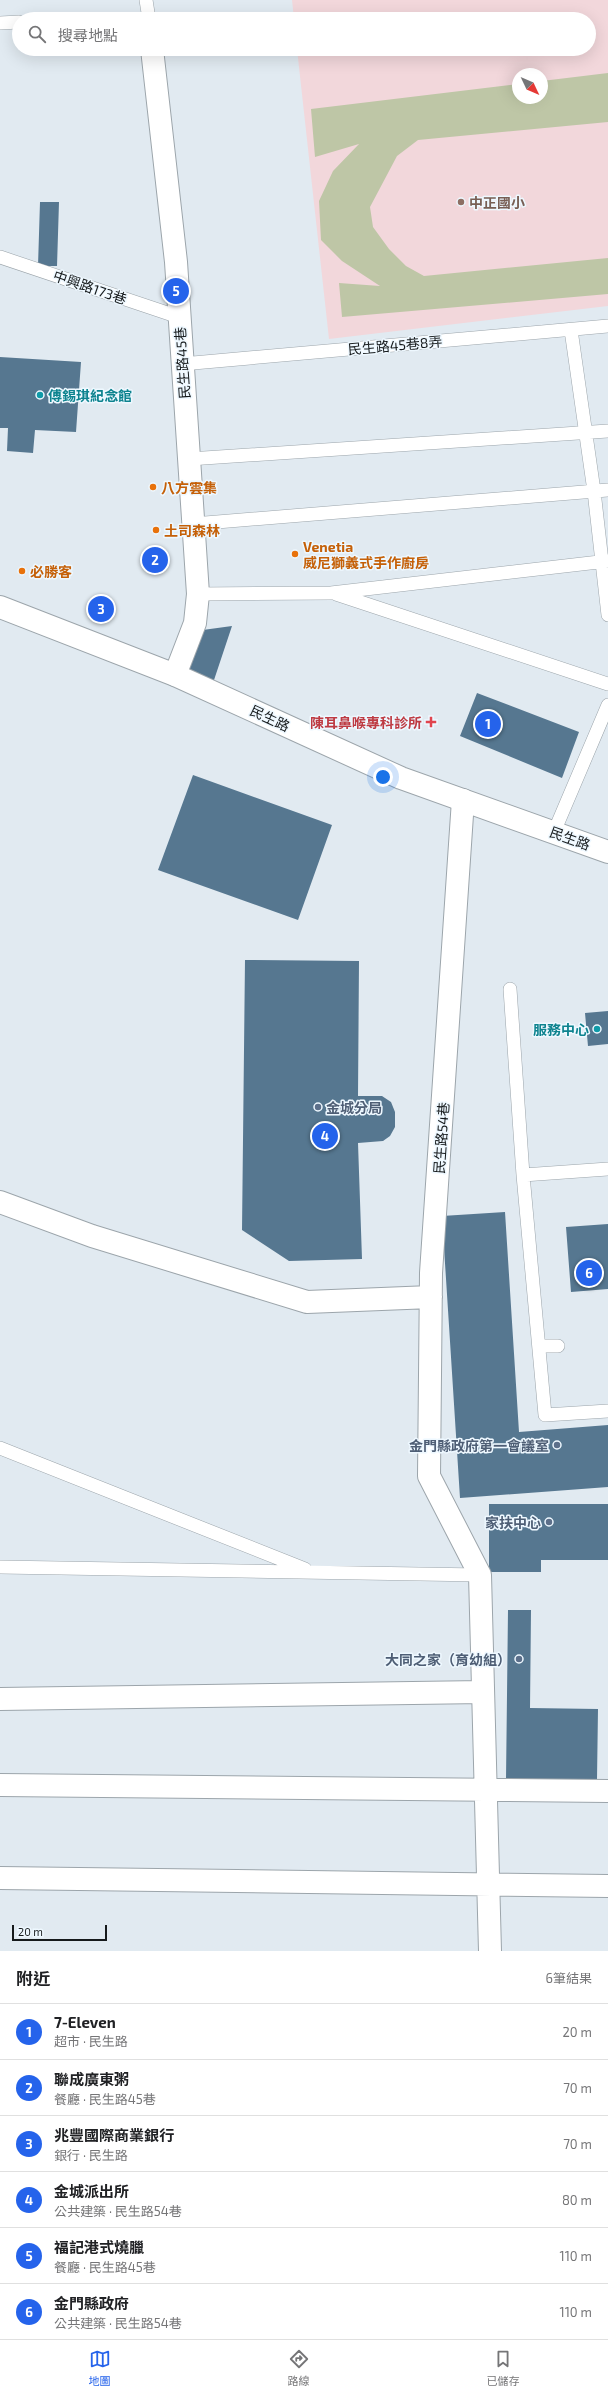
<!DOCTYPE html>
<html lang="zh-TW">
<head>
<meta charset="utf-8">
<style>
	:root { --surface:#fff; --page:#f2f2f2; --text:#202124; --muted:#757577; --line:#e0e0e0; --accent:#2563eb }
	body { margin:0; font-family:"Exo 2","Noto Sans TC",sans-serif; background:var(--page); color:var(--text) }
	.compass { position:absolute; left:512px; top:68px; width:36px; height:36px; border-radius:50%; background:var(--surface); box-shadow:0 4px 16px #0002; rotate:134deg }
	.scale { position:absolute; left:12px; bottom:10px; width:95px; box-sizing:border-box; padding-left:4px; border:2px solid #161a1c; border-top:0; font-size:11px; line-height:14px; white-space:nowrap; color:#161a1c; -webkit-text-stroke:3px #eef8ff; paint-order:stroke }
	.you { position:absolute; left:383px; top:777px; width:14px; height:14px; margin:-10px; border:3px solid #fff; border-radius:50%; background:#1a73e8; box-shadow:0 0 0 6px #1a73e833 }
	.badge { display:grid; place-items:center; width:26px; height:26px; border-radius:50%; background:var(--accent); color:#fff; font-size:13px; font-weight:700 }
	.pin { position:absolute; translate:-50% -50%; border:2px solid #fff; box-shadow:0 1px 4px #0006 }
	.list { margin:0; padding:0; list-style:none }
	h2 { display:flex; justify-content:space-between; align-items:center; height:52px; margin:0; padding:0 16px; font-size:17px }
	h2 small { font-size:13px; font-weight:400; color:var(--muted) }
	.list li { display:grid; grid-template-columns:26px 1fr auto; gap:12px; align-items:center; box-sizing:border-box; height:56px; padding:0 16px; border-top:1px solid var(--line) }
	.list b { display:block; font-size:15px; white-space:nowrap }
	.list p { margin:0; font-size:13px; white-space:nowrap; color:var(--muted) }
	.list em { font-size:13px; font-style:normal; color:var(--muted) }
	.icon { flex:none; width:22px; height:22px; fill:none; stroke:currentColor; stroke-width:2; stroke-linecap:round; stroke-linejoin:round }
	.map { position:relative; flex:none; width:608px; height:1951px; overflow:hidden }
	.search { position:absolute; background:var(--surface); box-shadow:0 4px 16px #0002; left:12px; right:12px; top:12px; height:44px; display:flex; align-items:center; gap:10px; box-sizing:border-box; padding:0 14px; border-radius:22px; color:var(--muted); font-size:15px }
	.sheet { height:388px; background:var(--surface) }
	nav { display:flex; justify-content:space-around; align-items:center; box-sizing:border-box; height:56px; border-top:1px solid var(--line); background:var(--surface); font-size:11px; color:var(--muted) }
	nav a { display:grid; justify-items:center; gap:2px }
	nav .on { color:var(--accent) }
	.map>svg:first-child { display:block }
</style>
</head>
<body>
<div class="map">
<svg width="608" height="1951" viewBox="0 0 608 1951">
	<rect width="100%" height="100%" fill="#e1eaf1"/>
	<path fill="#f2d7db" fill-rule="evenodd" d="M292,0H608V306L329,339L297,49H589V19H294ZM518,74H542V98H518Z"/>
	<path fill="#bec6a6" d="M608,73V122L418,140L397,156L370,207L373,227L389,249L406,266L424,276L608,258V294L342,317L339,283L380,286L342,261L321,240L319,201L333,171L359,144L315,157L311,109L518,84V98H542V81Z"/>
	<path fill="#567790" d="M40,202H59L57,266H38Z
		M0,357L81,362L76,432L35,430L33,453L7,451L8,428H0Z
		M232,626L210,692L188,681V632Z
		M477,693L579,732L562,778L460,736Z
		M193,775L332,825L298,920L158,870Z
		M245,960L359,961L358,1096H382L391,1102L395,1112V1127L390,1136L383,1141L358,1143L362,1259L289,1261L242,1230Z
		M608,1011V1044L588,1046L585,1013Z
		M505,1212L519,1432L608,1425V1487L460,1498L442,1216Z
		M608,1224V1289L571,1292L566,1227Z
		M489,1504H608V1560H541V1572H489Z
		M508,1610H531L530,1708L598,1709L597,1779H506Z"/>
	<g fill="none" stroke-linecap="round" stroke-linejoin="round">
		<g stroke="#9ca5ab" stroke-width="14">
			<path id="service" d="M134,19H149L146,0
				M0,23L19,22
				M0,257L179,317
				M571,330L594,491L608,615
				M182,364L608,326
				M189,459L608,431
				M193,524L608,490
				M198,594L331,593L608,561
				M336,594L608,684
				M554,832L608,705
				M510,989L523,1175
				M608,1169L523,1175L545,1415L608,1411
				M539,1346H558
				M0,1448L305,1569
				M0,1567L480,1575"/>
		</g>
		<g stroke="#9ca5ab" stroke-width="24">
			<path id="minor" d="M152,49L176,262L198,594L195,623L175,675
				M463,800L431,1273L429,1476L480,1575L490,1951
				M0,1202L92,1236L307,1302L431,1297
				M0,1699L483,1692
				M0,1785L608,1791
				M0,1878L608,1886"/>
		</g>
		<g stroke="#9ca5ab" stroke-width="24">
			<path id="secondary" d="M0,607L175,675L401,778L608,852"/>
		</g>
		<use href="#service" stroke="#fff" stroke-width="13"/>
		<use href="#minor" stroke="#fff" stroke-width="22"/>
		<use href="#secondary" stroke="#fff" stroke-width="22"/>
	</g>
	<circle fill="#8d6e63" stroke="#eef8ff" stroke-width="1.5" cx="461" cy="202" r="4"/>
	<g fill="#0f9aa8" stroke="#eef8ff" stroke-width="1.5">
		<circle cx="40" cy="395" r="4"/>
		<circle cx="597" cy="1029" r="4"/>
	</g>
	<g fill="#e8710a" stroke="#eef8ff" stroke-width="1.5">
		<circle cx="153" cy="487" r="4"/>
		<circle cx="156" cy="530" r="4"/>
		<circle cx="295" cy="554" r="4"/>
		<circle cx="22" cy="571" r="4"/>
	</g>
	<path fill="#e0444e" stroke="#eef8ff" stroke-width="1.5" d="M429 716h4v4h4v4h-4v4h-4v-4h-4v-4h4z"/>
	<g fill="#5c6f8a" stroke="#eef8ff" stroke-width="1.5">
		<circle cx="318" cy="1107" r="4"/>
		<circle cx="557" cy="1445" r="4"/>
		<circle cx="549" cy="1522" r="4"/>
		<circle cx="519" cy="1659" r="4"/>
	</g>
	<g text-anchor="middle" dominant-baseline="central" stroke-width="3" stroke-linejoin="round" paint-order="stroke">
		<g font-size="14" font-weight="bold" fill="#785e54" stroke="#eef8ff" text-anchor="start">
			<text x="469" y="202">中正國小</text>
		</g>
		<g font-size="14" fill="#161a1c" stroke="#eef8ff">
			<text transform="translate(90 287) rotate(19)">中興路173巷</text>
			<text transform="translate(395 345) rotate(-5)">民生路45巷8弄</text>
			<text transform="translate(182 363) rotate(-94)">民生路45巷</text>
			<text transform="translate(270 718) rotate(25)">民生路</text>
			<text transform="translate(570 838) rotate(20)">民生路</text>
			<text transform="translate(441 1138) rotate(-86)">民生路54巷</text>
		</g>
		<g font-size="14" font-weight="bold" fill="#0d838f" stroke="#eef8ff" text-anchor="start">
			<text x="48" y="395">傅錫琪紀念館</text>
			<text x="589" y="1029" text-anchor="end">服務中心</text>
		</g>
		<g font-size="14" font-weight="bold" fill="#c56008" stroke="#eef8ff" text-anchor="start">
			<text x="161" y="487">八方雲集</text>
			<text x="164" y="530">土司森林</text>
			<text x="303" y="546">Venetia<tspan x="303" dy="16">威尼獅義式手作廚房</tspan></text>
			<text x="30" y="571">必勝客</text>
		</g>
		<g font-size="14" font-weight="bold" fill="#be3a42" stroke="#eef8ff" text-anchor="end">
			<text x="422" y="722">陳耳鼻喉專科診所</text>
		</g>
		<g font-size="14" font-weight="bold" fill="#4e5e75" stroke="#eef8ff" text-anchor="end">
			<text x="326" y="1107" text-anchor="start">金城分局</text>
			<text x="549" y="1445">金門縣政府第一會議室</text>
			<text x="541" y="1522">家扶中心</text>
			<text x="511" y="1659">大同之家（育幼組）</text>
		</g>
	</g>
</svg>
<svg class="compass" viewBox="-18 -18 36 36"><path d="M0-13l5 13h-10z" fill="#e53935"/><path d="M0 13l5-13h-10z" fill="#757577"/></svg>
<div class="scale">20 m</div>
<div class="you"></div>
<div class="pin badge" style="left:488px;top:724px">1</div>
<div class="pin badge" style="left:155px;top:560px">2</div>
<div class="pin badge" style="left:101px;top:609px">3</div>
<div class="pin badge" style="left:325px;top:1136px">4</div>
<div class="pin badge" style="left:176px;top:291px">5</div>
<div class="pin badge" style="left:589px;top:1273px">6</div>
<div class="search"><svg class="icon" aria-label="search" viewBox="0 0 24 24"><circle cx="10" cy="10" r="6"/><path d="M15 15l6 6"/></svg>搜尋地點</div>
</div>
<section class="sheet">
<h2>附近<small>6筆結果</small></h2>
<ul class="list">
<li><span class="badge">1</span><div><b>7-Eleven</b><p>超市 · 民生路</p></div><em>20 m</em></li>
<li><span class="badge">2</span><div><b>聯成廣東粥</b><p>餐廳 · 民生路45巷</p></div><em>70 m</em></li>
<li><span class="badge">3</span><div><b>兆豐國際商業銀行</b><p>銀行 · 民生路</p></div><em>70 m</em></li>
<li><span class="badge">4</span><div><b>金城派出所</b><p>公共建築 · 民生路54巷</p></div><em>80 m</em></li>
<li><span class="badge">5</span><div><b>福記港式燒臘</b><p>餐廳 · 民生路45巷</p></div><em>110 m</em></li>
<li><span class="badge">6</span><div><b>金門縣政府</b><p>公共建築 · 民生路54巷</p></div><em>110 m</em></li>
</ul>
</section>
<nav>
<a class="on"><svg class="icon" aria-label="map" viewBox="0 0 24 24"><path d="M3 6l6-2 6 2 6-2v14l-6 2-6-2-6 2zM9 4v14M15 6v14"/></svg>地圖</a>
<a><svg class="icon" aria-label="directions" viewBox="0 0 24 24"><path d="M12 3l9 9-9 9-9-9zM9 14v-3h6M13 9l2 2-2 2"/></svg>路線</a>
<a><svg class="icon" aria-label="saved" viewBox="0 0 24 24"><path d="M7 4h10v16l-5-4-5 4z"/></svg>已儲存</a>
</nav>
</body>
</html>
